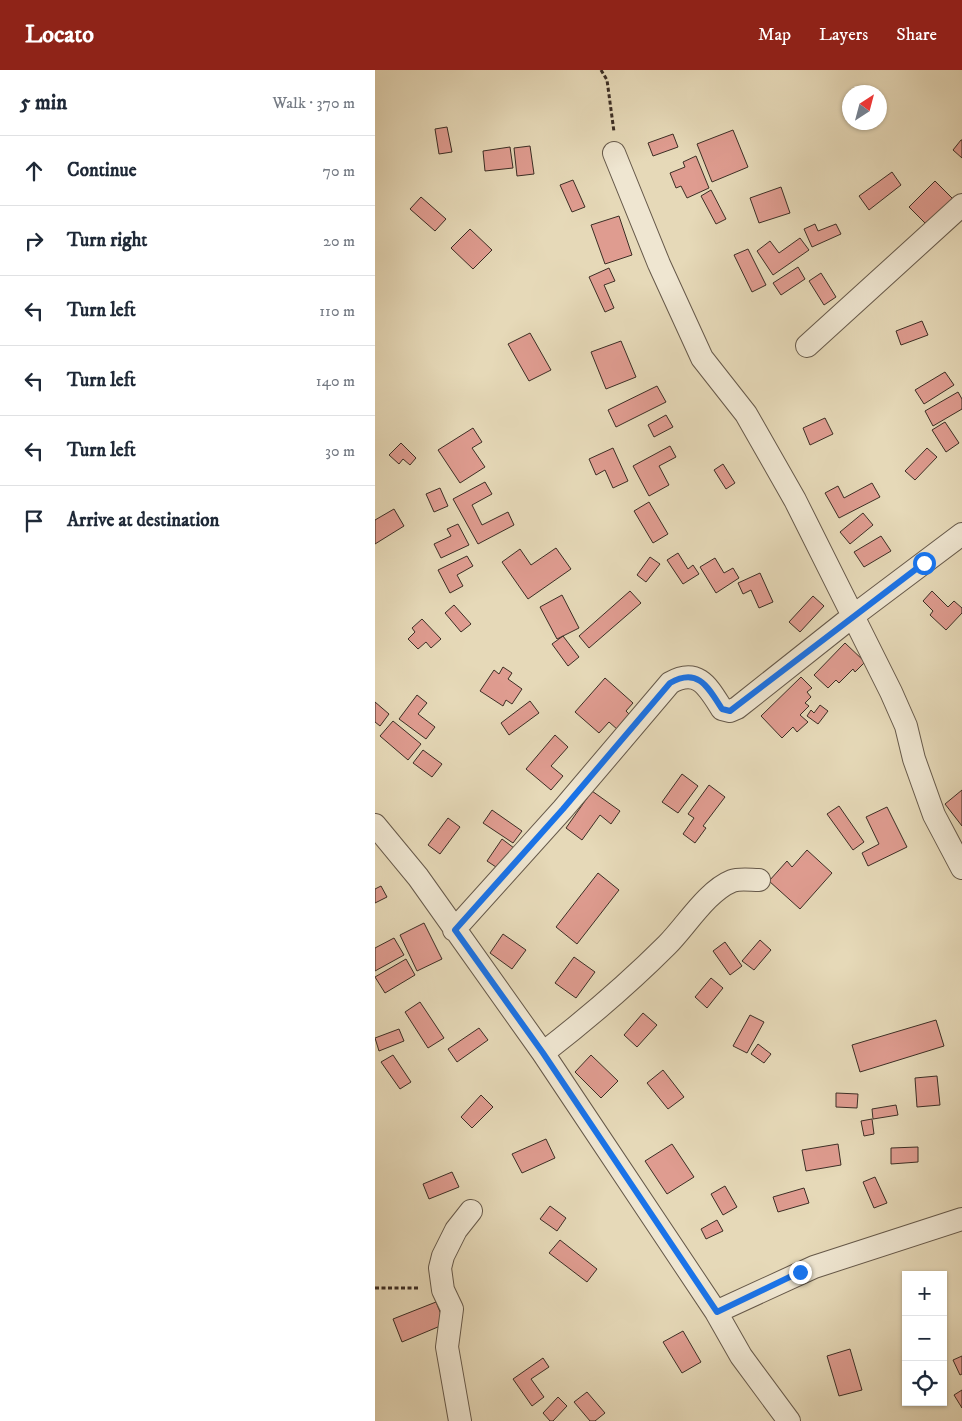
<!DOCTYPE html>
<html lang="en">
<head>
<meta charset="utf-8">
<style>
	:root { --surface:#fff; --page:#f6f6f7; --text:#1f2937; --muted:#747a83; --line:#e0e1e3; --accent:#8f2418 }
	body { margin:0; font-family:"IM FELL DW Pica",serif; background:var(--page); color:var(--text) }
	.controls { position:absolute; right:15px; bottom:15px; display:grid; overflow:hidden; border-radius:0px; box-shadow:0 1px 4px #0004 }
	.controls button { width:45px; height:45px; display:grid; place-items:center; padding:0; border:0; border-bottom:1px solid var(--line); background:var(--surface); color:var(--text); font:25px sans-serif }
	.compass { position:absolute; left:467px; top:15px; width:45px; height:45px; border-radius:50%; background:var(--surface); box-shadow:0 1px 4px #0004; rotate:36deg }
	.stop { position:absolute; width:15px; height:15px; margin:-11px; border:4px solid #1a73e8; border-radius:50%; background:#fff }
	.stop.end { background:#1a73e8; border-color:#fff; box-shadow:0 1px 5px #0008 }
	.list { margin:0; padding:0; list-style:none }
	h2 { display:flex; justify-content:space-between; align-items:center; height:65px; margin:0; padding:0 20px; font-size:21px }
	h2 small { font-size:16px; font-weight:400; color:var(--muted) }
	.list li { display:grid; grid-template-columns:32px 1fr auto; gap:15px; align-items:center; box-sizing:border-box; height:70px; padding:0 20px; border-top:1px solid var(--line) }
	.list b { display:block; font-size:19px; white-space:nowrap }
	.list em { font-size:16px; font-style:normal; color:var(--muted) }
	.icon { flex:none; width:28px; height:28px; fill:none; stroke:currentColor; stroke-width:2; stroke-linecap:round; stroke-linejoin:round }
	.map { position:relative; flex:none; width:587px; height:1351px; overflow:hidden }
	header { display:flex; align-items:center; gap:30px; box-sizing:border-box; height:70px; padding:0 25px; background:var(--accent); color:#fff }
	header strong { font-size:24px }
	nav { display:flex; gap:28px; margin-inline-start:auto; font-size:18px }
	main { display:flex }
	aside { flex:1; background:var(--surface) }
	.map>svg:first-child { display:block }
</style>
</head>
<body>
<header>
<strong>Locato</strong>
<nav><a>Map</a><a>Layers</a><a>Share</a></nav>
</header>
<main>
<aside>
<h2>5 min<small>Walk · 370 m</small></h2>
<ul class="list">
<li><svg class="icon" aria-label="ahead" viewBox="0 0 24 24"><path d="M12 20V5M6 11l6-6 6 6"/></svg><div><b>Continue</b></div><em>70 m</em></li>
<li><svg class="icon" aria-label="right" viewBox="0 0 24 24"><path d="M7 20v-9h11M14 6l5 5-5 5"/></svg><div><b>Turn right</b></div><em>20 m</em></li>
<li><svg class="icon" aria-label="left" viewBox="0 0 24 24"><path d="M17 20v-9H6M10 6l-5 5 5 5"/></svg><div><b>Turn left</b></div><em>110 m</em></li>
<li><svg class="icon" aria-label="left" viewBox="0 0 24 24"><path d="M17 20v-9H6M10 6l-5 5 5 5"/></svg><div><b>Turn left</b></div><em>140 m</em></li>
<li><svg class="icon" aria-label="left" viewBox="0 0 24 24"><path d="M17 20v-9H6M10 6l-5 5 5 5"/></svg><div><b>Turn left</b></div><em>30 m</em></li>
<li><svg class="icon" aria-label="arrive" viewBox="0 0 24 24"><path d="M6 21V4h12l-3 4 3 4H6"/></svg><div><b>Arrive at destination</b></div></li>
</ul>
</aside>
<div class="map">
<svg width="587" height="1351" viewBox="0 0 587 1351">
	<rect width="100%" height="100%" fill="#e6d9b8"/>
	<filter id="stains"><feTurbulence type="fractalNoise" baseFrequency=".004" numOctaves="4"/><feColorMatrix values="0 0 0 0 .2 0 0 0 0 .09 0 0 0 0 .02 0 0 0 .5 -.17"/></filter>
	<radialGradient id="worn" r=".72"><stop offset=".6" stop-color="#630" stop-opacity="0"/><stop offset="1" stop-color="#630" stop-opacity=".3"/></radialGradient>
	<path fill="#df9c90" stroke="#3c2e25" d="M72,57L77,82L64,84L60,59Z
		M358,60L373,97L337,112L322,74Z
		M298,64L303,77L278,86L273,73Z
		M586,70H587V88L578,80Z
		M155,76L159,104L142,106L139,78Z
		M135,77L138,98L110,101L108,81Z
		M321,86L334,118L312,128L306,116L301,118L295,103L310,97L308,92Z
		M517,102L526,115L494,140L484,126Z
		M198,110L210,137L197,142L185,115Z
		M560,111L579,130L553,156L534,137Z
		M406,117L415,143L384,153L375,128Z
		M336,120L351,149L341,154L326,126Z
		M46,127L71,149L60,161L35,139Z
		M244,146L257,185L230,194L216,155Z
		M440,154L443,161L461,154L466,164L437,177L429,159Z
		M95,159L117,180L98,199L76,178Z
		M425,168L434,180L398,205L382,181L395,171L404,183Z
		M373,179L391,215L377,222L359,185Z
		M423,197L430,209L406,225L398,213Z
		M234,198L240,211L229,215L239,238L230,242L214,207Z
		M446,203L461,227L449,235L434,211Z
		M547,251L553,265L526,275L521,261Z
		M155,263L176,300L154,311L133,274Z
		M246,271L261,307L231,319L216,282Z
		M570,302L579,315L549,334L540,320Z
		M282,316L291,332L241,357L233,340Z
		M583,322L587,329V339L558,356L550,341Z
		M291,345L298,357L279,367L273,355Z
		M450,348L458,364L435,375L428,358Z
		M570,352L584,373L571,382L557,360Z
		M98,358L107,372L97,378L110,397L85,413L63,380Z
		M26,373L41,388L35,395L28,389L24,394L14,385Z
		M295,376L301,387L284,396L294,415L274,426L258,396Z
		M238,378L253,411L238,418L230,400L221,405L214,389Z
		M552,378L562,387L540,410L530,401Z
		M348,394L360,413L351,419L339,400Z
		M110,412L117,424L97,435L107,455L133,442L139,455L103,474L78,429Z
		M497,413L505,427L464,448L450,423L463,416L469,428Z
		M65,418L73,436L59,442L51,424Z
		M274,432L293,464L278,473L259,441Z
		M19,439L29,456L0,474V450Z
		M488,443L498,455L475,474L465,462Z
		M83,454L94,475L66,488L59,474L76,466L72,459Z
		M506,466L516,481L489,497L479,482Z
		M181,478L196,499L153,529L127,492L145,479L156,495Z
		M303,483L313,499L318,495L324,504L308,514L292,490Z
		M92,486L98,496L82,505L88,516L75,523L63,500Z
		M275,487L285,494L271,512L262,505Z
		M340,488L349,503L358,498L364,508L341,523L325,497Z
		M385,503L398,532L384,538L376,520L368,524L363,513Z
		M255,521L266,533L214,578L204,566Z
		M557,521L573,537L579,531L587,538V543L571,560L555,545L558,541L548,531Z
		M187,525L204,558L182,569L165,537Z
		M438,526L449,536L425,562L414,552Z
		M79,535L96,554L86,562L70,543Z
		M47,549L66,569L56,578L51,572L43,579L33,569L40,562L37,558Z
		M188,566L204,587L193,596L177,574Z
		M470,573L490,592L480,602L478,599L464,613L461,610L453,618L439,605Z
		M128,597L137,603L133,609L147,619L137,634L131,630L128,636L105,621L119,600L124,604Z
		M426,607L437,618L432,622L436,627L430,633L434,636L425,645L433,652L422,662L418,657L407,668L386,646Z
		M230,608L258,633L251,641L256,646L243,660L234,652L224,663L200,642Z
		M42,625L52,633L43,644L60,657L51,669L24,649Z
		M155,631L164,643L134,665L126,653Z
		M0,632L14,644L5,656L0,652Z
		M445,635L453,641L443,654L432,646L436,640L439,643Z
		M18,651L46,674L33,690L5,666Z
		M180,665L193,677L176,696L188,706L176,720L151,699Z
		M48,680L67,694L57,707L38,693Z
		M307,704L323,716L303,743L287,732Z
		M334,715L350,727L328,756L331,758L320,773L308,764L319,748L313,744Z
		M587,720V756L570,734Z
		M217,721L245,741L236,754L225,745L207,770L191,758Z
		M464,736L489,772L478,780L452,744Z
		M512,737L532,777L493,796L487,783L504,774L491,747Z
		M117,740L147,761L138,773L108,753Z
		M73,748L85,757L65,784L53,775Z
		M127,769L139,778L124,799L112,791Z
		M432,780L457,803L425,839L394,811L412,791L417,797Z
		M223,803L244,820L202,874L181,857Z
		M6,816L12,827L0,833V819Z
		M49,853L67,889L42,901L25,865Z
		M128,864L151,880L137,899L115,883Z
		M19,868L29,885L0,901V878Z
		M385,870L396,880L379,900L367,891Z
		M350,872L367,896L355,905L338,881Z
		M199,887L220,902L201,928L180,913Z
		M31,889L40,905L10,923L0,907Z
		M336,908L348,918L332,938L320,927Z
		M45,932L69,968L53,978L30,942Z
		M268,943L282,955L262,977L249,965Z
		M375,945L389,952L372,983L358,976Z
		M561,950L569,976L485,1002L477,975Z
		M104,958L113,970L82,992L73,979Z
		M24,959L29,971L4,981L0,968Z
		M383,974L396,984L389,993L376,984Z
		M18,985L36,1012L25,1019L6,992Z
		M216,985L243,1011L226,1028L200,1002Z
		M288,1000L309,1027L293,1039L272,1013Z
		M562,1006L565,1035L542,1037L540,1008Z
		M461,1023L483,1024L482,1038L461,1037Z
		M106,1025L118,1037L97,1058L86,1047Z
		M521,1035L523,1045L498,1049L497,1039Z
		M497,1049L499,1064L489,1066L486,1051Z
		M171,1069L180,1088L147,1103L137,1084Z
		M297,1074L319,1107L292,1124L270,1091Z
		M463,1074L466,1095L431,1101L427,1080Z
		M543,1077V1092L516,1094V1078Z
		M77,1102L84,1117L54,1129L48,1114Z
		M500,1107L512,1133L499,1138L488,1112Z
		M350,1116L362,1137L348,1145L336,1124Z
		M429,1118L434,1133L403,1142L398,1127Z
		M175,1136L191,1148L182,1161L165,1149Z
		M342,1150L348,1161L331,1169L326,1159Z
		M185,1170L222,1199L212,1212L174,1183Z
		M61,1232L70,1254L27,1272L18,1249Z
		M308,1261L326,1292L307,1303L288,1272Z
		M475,1279L487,1320L464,1326L452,1286Z
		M587,1286V1304L585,1305L578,1290Z
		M168,1288L174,1297L156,1309L169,1327L157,1336L138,1309Z
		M587,1320V1338L579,1325Z
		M212,1322L230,1343L220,1351H215L199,1332Z
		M183,1327L192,1336L178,1351H175L168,1343Z"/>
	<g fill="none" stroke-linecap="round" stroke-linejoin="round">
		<g stroke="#66594a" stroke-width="24">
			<path id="street" d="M239,83L284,194L327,288L371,344L420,430L516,622L531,656L539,689L559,745L587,798
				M432,276L587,135
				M0,755L43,807L168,983L341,1242L366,1286L414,1351
				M79,860L188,739L295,613C323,597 333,617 347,639L355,641L362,638L478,546L587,464
				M168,983C212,949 253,914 292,875C311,856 332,821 357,811C365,808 376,810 384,810
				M341,1242L439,1197L587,1149
				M85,1351L72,1277L77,1239L68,1220L65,1198L68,1186L81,1160L96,1141"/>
		</g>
		<path stroke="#3c2e25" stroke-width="3" stroke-dasharray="4 2.5" stroke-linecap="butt" d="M226,0L232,10L239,62
			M0,1218H45"/>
		<use href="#street" stroke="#efe6d1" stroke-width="22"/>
	</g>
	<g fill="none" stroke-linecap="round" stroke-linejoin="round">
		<path stroke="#1a73e8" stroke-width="6" d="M425,1202L342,1242L168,983L80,860L188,739L295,613C323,597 333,617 347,639L355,641L549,493"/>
	</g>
	<rect width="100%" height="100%" filter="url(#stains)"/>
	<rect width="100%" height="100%" fill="url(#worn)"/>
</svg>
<div class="controls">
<button>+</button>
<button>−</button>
<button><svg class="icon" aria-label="locate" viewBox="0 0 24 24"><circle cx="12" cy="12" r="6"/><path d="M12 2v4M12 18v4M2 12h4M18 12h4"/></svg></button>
</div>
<svg class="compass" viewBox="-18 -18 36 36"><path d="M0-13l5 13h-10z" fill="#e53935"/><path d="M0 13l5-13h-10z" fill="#747a83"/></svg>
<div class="stop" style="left:549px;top:493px"></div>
<div class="stop end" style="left:425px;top:1202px"></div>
</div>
</main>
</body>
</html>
